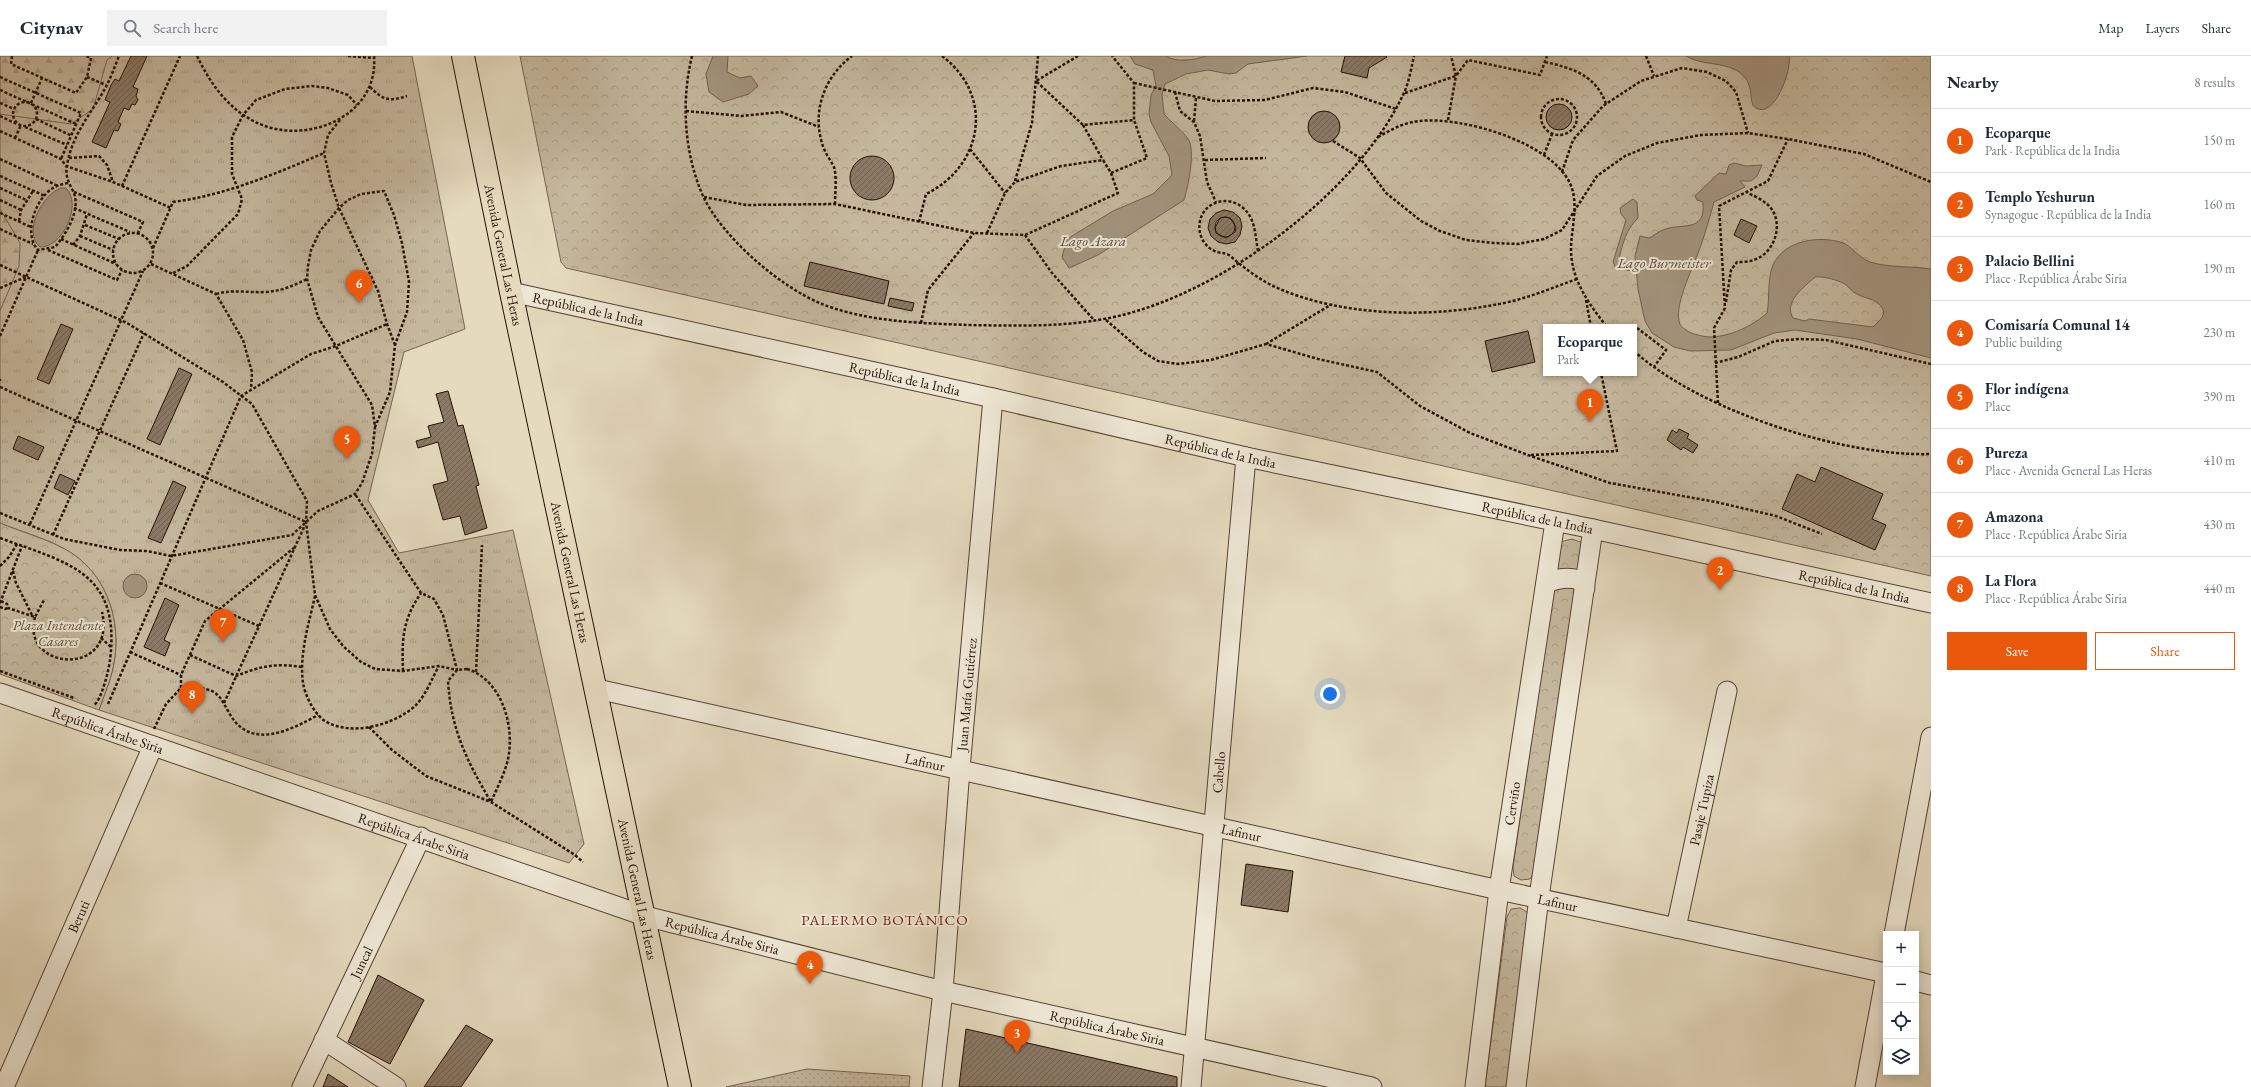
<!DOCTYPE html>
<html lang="en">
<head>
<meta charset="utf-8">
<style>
	:root { --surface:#fff; --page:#f2f2f3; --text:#1f2937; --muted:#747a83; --line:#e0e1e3; --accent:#ea580c }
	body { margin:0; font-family:"EB Garamond",serif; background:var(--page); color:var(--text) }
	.controls { position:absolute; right:12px; bottom:12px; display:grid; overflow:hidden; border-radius:0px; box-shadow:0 2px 10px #0003 }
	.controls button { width:36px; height:36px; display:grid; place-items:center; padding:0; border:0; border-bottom:1px solid var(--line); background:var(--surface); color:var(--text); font:20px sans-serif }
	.you { position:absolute; left:1330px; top:638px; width:14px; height:14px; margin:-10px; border:3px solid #fff; border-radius:50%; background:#1a73e8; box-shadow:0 0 0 6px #1a73e833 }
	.badge { display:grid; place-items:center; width:26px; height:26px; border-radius:50%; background:var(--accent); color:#fff; font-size:13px; font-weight:700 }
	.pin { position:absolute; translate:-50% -33px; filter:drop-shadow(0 1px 2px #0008) }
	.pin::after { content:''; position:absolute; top:21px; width:14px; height:12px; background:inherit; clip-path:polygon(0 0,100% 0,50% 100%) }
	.popup { position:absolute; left:1543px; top:268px; width:94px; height:52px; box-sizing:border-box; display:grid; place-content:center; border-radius:0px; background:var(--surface); filter:drop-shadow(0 1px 3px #0005); font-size:13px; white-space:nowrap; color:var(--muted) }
	.popup b { font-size:15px; color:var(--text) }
	.popup::after { content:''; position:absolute; left:50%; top:100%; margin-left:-8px; border:8px solid transparent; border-top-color:var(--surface) }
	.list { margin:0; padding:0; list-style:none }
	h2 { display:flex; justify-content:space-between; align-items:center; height:52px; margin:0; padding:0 16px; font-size:17px }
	h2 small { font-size:13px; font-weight:400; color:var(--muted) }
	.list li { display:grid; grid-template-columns:26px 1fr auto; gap:12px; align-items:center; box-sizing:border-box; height:64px; padding:0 16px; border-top:1px solid var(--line) }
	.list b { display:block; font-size:15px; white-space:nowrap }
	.list p { margin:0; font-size:13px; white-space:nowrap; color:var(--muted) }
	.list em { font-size:13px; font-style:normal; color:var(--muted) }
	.actions { display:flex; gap:8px; padding:12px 16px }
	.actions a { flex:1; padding:9px 0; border:1px solid var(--accent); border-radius:0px; text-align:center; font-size:14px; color:var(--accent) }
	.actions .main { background:var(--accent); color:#fff }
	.icon { flex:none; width:22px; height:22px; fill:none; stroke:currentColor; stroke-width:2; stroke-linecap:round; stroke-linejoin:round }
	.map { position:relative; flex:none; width:1931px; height:1031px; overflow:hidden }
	header { display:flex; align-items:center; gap:24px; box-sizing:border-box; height:56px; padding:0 20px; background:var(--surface); border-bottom:1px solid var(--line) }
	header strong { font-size:19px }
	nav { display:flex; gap:22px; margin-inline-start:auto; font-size:14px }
	.search { width:280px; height:36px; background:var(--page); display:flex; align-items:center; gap:10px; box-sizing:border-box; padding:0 14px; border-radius:0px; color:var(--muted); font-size:15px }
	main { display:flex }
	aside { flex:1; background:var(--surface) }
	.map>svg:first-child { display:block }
</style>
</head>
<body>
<header>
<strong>Citynav</strong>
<div class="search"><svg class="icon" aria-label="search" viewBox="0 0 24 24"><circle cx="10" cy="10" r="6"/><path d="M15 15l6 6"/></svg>Search here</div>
<nav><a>Map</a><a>Layers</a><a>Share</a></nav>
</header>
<main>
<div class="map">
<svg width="1931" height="1031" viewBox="0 0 1931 1031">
	<defs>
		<pattern id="grass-tufts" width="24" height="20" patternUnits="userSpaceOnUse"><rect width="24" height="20" fill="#c5b89e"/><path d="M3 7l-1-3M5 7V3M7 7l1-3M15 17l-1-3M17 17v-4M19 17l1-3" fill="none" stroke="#a99d86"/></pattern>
		<pattern id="forest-firs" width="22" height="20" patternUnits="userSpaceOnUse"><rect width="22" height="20" fill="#c5b89e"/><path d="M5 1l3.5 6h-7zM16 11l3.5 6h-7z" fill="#a99d86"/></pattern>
		<pattern id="park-crowns" width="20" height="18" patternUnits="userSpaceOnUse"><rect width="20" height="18" fill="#c5b89e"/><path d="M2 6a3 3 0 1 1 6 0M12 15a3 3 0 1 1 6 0" fill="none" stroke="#a99d86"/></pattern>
		<pattern id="garden-dots" width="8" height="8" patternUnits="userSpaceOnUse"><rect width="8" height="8" fill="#c5b89e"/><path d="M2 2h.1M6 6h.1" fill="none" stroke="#a99d86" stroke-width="1.8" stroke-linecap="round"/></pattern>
		<pattern id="building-hatch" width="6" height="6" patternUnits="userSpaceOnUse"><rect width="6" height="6" fill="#8a7965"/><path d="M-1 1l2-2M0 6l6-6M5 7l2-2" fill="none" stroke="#716251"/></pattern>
	</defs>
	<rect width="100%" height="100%" fill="#e5dabe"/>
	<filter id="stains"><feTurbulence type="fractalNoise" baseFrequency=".005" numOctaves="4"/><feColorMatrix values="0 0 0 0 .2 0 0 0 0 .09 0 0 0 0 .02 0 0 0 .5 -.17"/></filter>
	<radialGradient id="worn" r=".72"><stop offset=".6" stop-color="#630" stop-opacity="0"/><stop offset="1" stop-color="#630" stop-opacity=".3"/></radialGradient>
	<path fill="url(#grass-tufts)" stroke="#766451" d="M0,0H412L465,273L404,296L368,444L399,497L513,474L584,788L569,807L99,654C103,641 109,629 112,616C123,574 111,524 73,498C52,484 24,477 0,467Z"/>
	<path fill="url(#forest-firs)" stroke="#766451" d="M0,0H112L107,4L93,53L71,68L0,58Z
		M0,153L20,187L19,210L0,255Z"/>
	<path fill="url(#park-crowns)" stroke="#766451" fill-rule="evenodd" d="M520,0H1931V520L566,212L561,206ZM1546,271H1634V317H1546Z
		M0,467C24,477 52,484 73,498C111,524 123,574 112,616C109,629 103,641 99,654L0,618Z
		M1572,483L1583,487L1536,814L1530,823L1521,824L1514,820L1513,811L1560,486Z
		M1520,852L1527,856L1529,864L1510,1031H1485L1507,861L1511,853Z"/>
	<path fill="url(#garden-dots)" stroke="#766451" d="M807,1013L910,1020L909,1031H726Z"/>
	<path fill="#a4957f" stroke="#72604e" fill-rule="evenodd" d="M713,0H728L727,16L740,22L751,20L758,30L749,38L723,46L709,36L706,18Z
		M1130,0H1166C1176,7 1195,4 1206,0H1307L1248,8L1236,17L1229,18L1208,14L1186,18L1165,28L1162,38L1164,58C1171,66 1182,74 1188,83C1196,94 1188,131 1184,144L1098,199L1069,212L1062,201L1067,183L1113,155L1153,138L1172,119L1169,100L1151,66L1149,58L1151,39L1156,30L1153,14L1135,8Z
		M1686,0H1789C1792,15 1774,63 1756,52C1746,46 1758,27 1736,14C1721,6 1700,9 1686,0Z
		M1734,107L1746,110L1762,109L1757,120L1751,125H1740L1745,131L1714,146C1710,160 1706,175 1701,189C1695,208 1675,245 1679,265C1681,276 1699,280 1709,281C1729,281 1753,270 1767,257C1770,242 1767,224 1773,209C1784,184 1820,179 1843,187C1850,189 1859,202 1870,206C1889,212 1912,210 1931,213V302L1857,283L1795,274L1774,277L1731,294L1690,295L1674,291L1652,277L1645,265L1638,233L1635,200L1640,180L1649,182C1654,180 1657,176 1663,174C1681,166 1706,178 1703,146L1697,144L1695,140L1719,117L1726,118L1729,109ZM1815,221C1823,220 1838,224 1845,228C1849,231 1852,236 1857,238C1868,244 1879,242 1884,256L1882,262L1873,271L1809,263L1805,265L1793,262C1783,246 1804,231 1815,221Z
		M61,132H66C83,149 62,192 40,191C22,176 43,138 61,132Z
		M1633,143L1637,146L1638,162C1626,174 1623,186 1619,203L1623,207L1631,209L1632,215L1616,212L1613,206L1626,164L1621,158L1620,152Z
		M123 530a12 12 0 1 1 24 0a12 12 0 1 1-24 0Z"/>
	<path fill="url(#building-hatch)" stroke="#271004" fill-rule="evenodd" d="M131,0H147L133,31L138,33L136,40L138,44L135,49L132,48L129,54L124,52L118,66L121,68L118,75L114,74L106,92L92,86L110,46L105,44L111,29L115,23L119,25Z
		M1345,0H1386L1387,1L1369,12L1367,22L1341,16Z
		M1546 61a13 13 0 1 1 26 0a13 13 0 1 1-26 0Z
		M1308 71a16 16 0 1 1 32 0a16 16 0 1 1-32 0Z
		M850 122a22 22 0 1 1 44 0a22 22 0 1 1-44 0Z
		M1224,154L1233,156L1240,162L1242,170L1240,179L1235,186L1226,188L1218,186L1211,180L1208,172L1210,163L1216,157ZM1225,161L1230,162L1236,171L1235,176L1226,182L1216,177L1215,172L1220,162Z
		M1215 171a10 10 0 1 1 20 0a10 10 0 1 1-20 0Z
		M1741,163L1757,170L1749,187L1734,179Z
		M810,206L889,225L884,248L804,230Z
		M890,242L914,247L912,255L888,250Z
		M61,268L73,273L49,328L37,323Z
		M1528,275L1535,306L1492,316L1485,285Z
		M179,312L192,318L160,389L147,383Z
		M448,335L458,370L463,369L479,429L476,430L487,472L465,479L460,460L443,464L433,429L448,425L438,386L418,392L416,385L431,381L428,370L444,366L436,338Z
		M1679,373L1689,378L1687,382L1698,389L1693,397L1683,391L1681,394L1667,384L1672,374L1677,377Z
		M18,380L44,391L38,404L13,393Z
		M1821,411L1883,438L1872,463L1886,469L1875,494L1782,453L1797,418L1815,426Z
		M60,418L75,425L68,439L54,432Z
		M173,425L186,431L161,487L148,482Z
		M165,542L179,549L164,584L170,587L165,600L144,591Z
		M1246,808L1293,815L1288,856L1241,849Z
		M378,919L424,944L390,1008L348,986Z
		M466,969L493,984L461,1031H424Z
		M966,973L1177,1021V1031H959Z
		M328,1018L348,1031H323Z"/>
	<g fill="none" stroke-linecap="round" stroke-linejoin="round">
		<g stroke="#564232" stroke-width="21">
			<g id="minor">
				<path id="s1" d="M511,236L993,342L1246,401L1593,473L1931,547"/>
				<path d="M1546,527C1559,522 1567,521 1580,524L1585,532"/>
				<path id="s2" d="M597,633L1499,834L1886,917"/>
				<path id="s3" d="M0,637L645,860L943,935L1372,1031"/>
				<path id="s4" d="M1676,872L1727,635"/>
				<path d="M1894,878L1931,681"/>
				<path d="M1916,925L1931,929"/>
				<path d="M324,984L396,1031"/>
				<path id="s5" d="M4,1031L153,690"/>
				<path id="s6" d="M302,1031L421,781"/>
				<path id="s7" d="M932,1031L943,935L960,713L993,342"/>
				<path id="s8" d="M1191,1031L1246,401"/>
				<path id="s9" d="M1475,1031L1499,834L1555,466"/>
				<path d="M1516,1031L1539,841L1593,473"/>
				<path d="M1865,1031L1886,919"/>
			</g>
		</g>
		<g stroke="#271004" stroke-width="24">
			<g id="major">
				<path id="s10" d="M463,0L511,236L680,1031"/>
			</g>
		</g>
		<path stroke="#271004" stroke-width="2.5" stroke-dasharray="3 2" stroke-linecap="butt" d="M12,0L11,8L76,37L87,21L91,2L86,0
			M197,0C212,31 232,58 265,70C314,87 379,57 374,0
			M348,0L374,2
			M692,0C681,45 684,97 703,140C722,181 780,231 822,248C868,266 920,267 968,269C1026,270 1084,272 1140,254C1237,224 1359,132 1403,39C1409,27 1411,13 1414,0
			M1078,0L1036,25L1083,69L1134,64V27L1112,0
			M1646,0L1654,20
			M1545,6C1572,12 1596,19 1606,48
			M0,21L81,57L61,103
			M87,21L106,29
			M1134,27L1215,45L1265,44L1313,32L1345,36L1396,53
			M370,31C383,44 389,46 407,40
			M0,34L76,68
			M1175,36L1180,55L1194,66L1200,80L1207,126L1216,146
			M1405,37L1456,20L1468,4L1540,19L1547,0
			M1541 61a18 18 0 1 1 36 0a18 18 0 1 1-36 0Z
			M13 58a12 12 0 1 1 24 0a12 12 0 1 1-24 0Z
			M0,47L14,53
			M31,47L42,22
			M686,55L742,60L781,56L819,71
			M0,60L17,68
			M36,63L72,80
			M340,64L328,79L324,97L331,127L339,152L378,235L387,268L395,289
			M1448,64L1456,20L1451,0
			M1194,65L1196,42
			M1083,69L1103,104
			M25,71L67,89
			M0,75L61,103L66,110L113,126L171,152
			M1378,81C1391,74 1404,66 1420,65C1462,60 1562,88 1573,136C1577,153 1572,172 1571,190C1570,222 1588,247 1607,271
			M15,82L21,69
			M1333,85L1360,102L1386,137L1421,165L1440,175L1466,184L1494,187L1518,188L1544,183L1562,174L1597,120L1625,100L1657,87L1701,79L1748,77L1788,83L1864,98L1931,126
			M970,93L1005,137
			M1544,99L1552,78
			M69,102L99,100L107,109L113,126
			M0,103L58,130
			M1205,104L1266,102
			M1562,116L1573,84L1603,50L1641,25L1682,12L1707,16L1726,25L1736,36L1748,77
			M1111,117L1147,102L1134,64
			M0,120L45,140
			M1015,125L1032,67L1038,0
			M68,127C63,128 58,129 53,132C35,143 23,178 38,194L55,191C66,178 82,153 73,135C69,127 65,120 67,110C71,80 92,56 106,31C111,21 115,10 119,0
			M122,130L180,0
			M0,132L26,144
			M74,136L143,166L138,177
			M704,141L746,149L835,148L974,177L1025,179L1118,137L1111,117L1103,104L1061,110L1015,126L1005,137L987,177
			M0,144L21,154
			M835,148C835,137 837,121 834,111C830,103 824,96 822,87C812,54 825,20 852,0
			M74,152L130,176
			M0,157L31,171
			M19,165L21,154L33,135
			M919,166L926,138C983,110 995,40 942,0
			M85,169L119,183
			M0,173L33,188
			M113 197a20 20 0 1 1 40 0a20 20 0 1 1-40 0Z
			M1025,179L1052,217L1094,264
			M80,180L113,194
			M61,183L116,208
			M73,189L80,180L87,158
			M153,192L173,146C226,139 275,118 324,97
			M48,194L117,224L122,214
			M1258,195C1255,180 1256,162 1242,151C1227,139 1204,146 1200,165C1197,179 1205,192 1217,196C1221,197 1225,197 1229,199C1243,211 1257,222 1273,230C1340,261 1429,262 1499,248C1526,243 1552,232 1577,223
			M151,208L216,238L243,284L252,316L251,333
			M0,209L127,267L223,326L252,348L307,445L306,466L315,539L330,573L343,590L361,606L375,613L403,615L439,610L457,614L443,559L434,543L421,537L355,438
			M173,217L187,210L238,158L242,143L232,118V81L243,59L256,44L285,33L312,30L328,32L348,39L357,49
			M0,232L26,221
			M216,238C234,233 248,237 266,236C281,235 293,230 307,223
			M1586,244L1591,271
			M1726,246L1731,214L1737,206C1743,206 1750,206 1756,203C1775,196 1784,167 1770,151C1764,144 1754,140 1746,136
			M1106,264L1143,296L1158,305L1178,308L1211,304L1266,288L1318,303L1377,316L1420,350L1470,377L1528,399L1610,427L1716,446L1776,460L1822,478
			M921,267L928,234L974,177
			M1634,276L1637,272L1666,294L1654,311
			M0,280L38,194
			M1266,288L1332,248
			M1634,295C1699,354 1843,401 1931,398
			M1715,307L1738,301L1775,285L1799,283L1826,284L1931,308
			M0,323V325
			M0,331L306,466
			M1718,347L1714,272L1725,252L1719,150L1768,125L1788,83
			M1531,399L1617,395L1601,317
			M0,457L64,483L120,494L147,495L171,500L292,479L318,455L355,438L362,427L372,398L375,371L372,349L318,261L307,223L308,210L311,194L320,175L339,152L348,144L361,138L384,135L394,159L402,187L409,226L407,256L395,289L390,336L375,371
			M30,468L143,215
			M53,479L144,277
			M0,482C68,507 121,516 110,604C109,614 101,645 94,649
			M0,510L9,501L17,488
			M13,515L16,527L32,559
			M160,527L259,570
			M315,540C309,567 299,598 303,627C305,639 314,658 325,665C351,681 395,669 416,649C426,639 432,622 439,610
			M1,545L7,548L8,552L35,561L44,544
			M0,547L22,490
			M0,551L5,553L8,552
			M35,561C20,615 117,622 102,556
			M101,582L111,591
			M130,596L181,619
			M190,599L236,620C261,610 275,607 302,611
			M467,613C502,624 515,670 508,703C505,717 497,732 491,746C467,705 451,674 448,625L457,614Z
			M0,615L74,642
			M403,615C402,583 402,565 421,537
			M476,616L482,489
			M181,632V619L205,565L295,491
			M224,647L305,469
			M108,648L241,340L311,298L336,290L387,268
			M369,671L392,694L426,720L491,746L575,799L583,806
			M154,673L166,648L181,632C191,632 203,631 212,635C222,640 225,651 231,660C252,694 291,674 318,659"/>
		<use href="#minor" stroke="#eee7d5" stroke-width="19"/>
		<use href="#major" stroke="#e5dabe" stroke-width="22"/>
	</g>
	<g text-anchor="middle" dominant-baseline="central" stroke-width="4" stroke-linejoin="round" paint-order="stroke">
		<g font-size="14" fill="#271004" stroke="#eee7d5">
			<text stroke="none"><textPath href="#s10" startOffset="203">Avenida General Las Heras</textPath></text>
			<text stroke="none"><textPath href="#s1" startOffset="79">República de la India</textPath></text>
			<text stroke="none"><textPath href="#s1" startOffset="403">República de la India</textPath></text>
			<text stroke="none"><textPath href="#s1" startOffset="727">República de la India</textPath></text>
			<text stroke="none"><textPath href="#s1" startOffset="1051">República de la India</textPath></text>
			<text stroke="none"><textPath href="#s10" startOffset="527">Avenida General Las Heras</textPath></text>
			<text stroke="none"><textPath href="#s1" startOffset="1375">República de la India</textPath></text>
			<text stroke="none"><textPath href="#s7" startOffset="394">Juan María Gutiérrez</textPath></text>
			<text stroke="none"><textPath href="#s3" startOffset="114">República Árabe Siria</textPath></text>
			<text stroke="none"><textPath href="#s2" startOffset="336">Lafinur</textPath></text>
			<text stroke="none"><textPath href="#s8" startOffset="316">Cabello</textPath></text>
			<text stroke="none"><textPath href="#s9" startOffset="286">Cerviño</textPath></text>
			<text stroke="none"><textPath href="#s4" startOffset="121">Pasaje Tupiza</textPath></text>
			<text stroke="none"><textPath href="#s2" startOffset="660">Lafinur</textPath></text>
			<text stroke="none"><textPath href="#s3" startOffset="438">República Árabe Siria</textPath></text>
			<text stroke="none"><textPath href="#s10" startOffset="851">Avenida General Las Heras</textPath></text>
			<text stroke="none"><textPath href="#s2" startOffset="984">Lafinur</textPath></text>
			<text stroke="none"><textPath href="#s5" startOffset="186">Beruti</textPath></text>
			<text stroke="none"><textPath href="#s3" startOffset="762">República Árabe Siria</textPath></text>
			<text stroke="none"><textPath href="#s6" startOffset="138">Juncal</textPath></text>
			<text stroke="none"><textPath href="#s3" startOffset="1158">República Árabe Siria</textPath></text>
		</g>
		<g font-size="14" font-style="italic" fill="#5e4b3a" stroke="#eee7d5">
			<text x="58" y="569">Plaza Intendente<tspan x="58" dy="16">Casares</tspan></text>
		</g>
		<g font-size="15" font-style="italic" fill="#5f4c3b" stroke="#eee7d5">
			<text x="1093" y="184">Lago Azara</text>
			<text x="1664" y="206">Lago Burmeister</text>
		</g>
		<g font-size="15" letter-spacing="1" fill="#7a1f14" stroke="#eee7d5">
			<text x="885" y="863">PALERMO BOTÁNICO</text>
		</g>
	</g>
	<rect width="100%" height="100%" filter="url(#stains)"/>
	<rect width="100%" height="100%" fill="url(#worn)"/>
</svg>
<div class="controls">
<button>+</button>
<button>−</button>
<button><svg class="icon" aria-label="locate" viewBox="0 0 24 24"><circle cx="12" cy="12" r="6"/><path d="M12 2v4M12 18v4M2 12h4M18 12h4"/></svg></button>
<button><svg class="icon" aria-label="layers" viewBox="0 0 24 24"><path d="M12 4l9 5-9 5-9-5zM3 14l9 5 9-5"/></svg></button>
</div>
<div class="you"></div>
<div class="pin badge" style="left:1590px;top:366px">1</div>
<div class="popup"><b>Ecoparque</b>Park</div>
<div class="pin badge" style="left:1720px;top:534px">2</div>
<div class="pin badge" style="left:1017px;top:997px">3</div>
<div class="pin badge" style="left:810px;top:928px">4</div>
<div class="pin badge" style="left:347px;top:403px">5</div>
<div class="pin badge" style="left:359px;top:247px">6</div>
<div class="pin badge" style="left:223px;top:586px">7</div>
<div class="pin badge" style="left:192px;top:658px">8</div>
</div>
<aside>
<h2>Nearby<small>8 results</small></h2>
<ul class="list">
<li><span class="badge">1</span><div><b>Ecoparque</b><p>Park · República de la India</p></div><em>150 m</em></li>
<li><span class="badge">2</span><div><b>Templo Yeshurun</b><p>Synagogue · República de la India</p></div><em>160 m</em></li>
<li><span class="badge">3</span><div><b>Palacio Bellini</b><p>Place · República Árabe Siria</p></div><em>190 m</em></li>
<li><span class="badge">4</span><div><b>Comisaría Comunal 14</b><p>Public building</p></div><em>230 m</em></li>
<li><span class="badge">5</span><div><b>Flor indígena</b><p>Place</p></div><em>390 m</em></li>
<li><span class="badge">6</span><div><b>Pureza</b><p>Place · Avenida General Las Heras</p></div><em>410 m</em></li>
<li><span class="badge">7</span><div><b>Amazona</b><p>Place · República Árabe Siria</p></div><em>430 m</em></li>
<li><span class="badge">8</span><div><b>La Flora</b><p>Place · República Árabe Siria</p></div><em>440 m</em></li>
</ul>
<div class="actions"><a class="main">Save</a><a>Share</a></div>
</aside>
</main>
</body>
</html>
